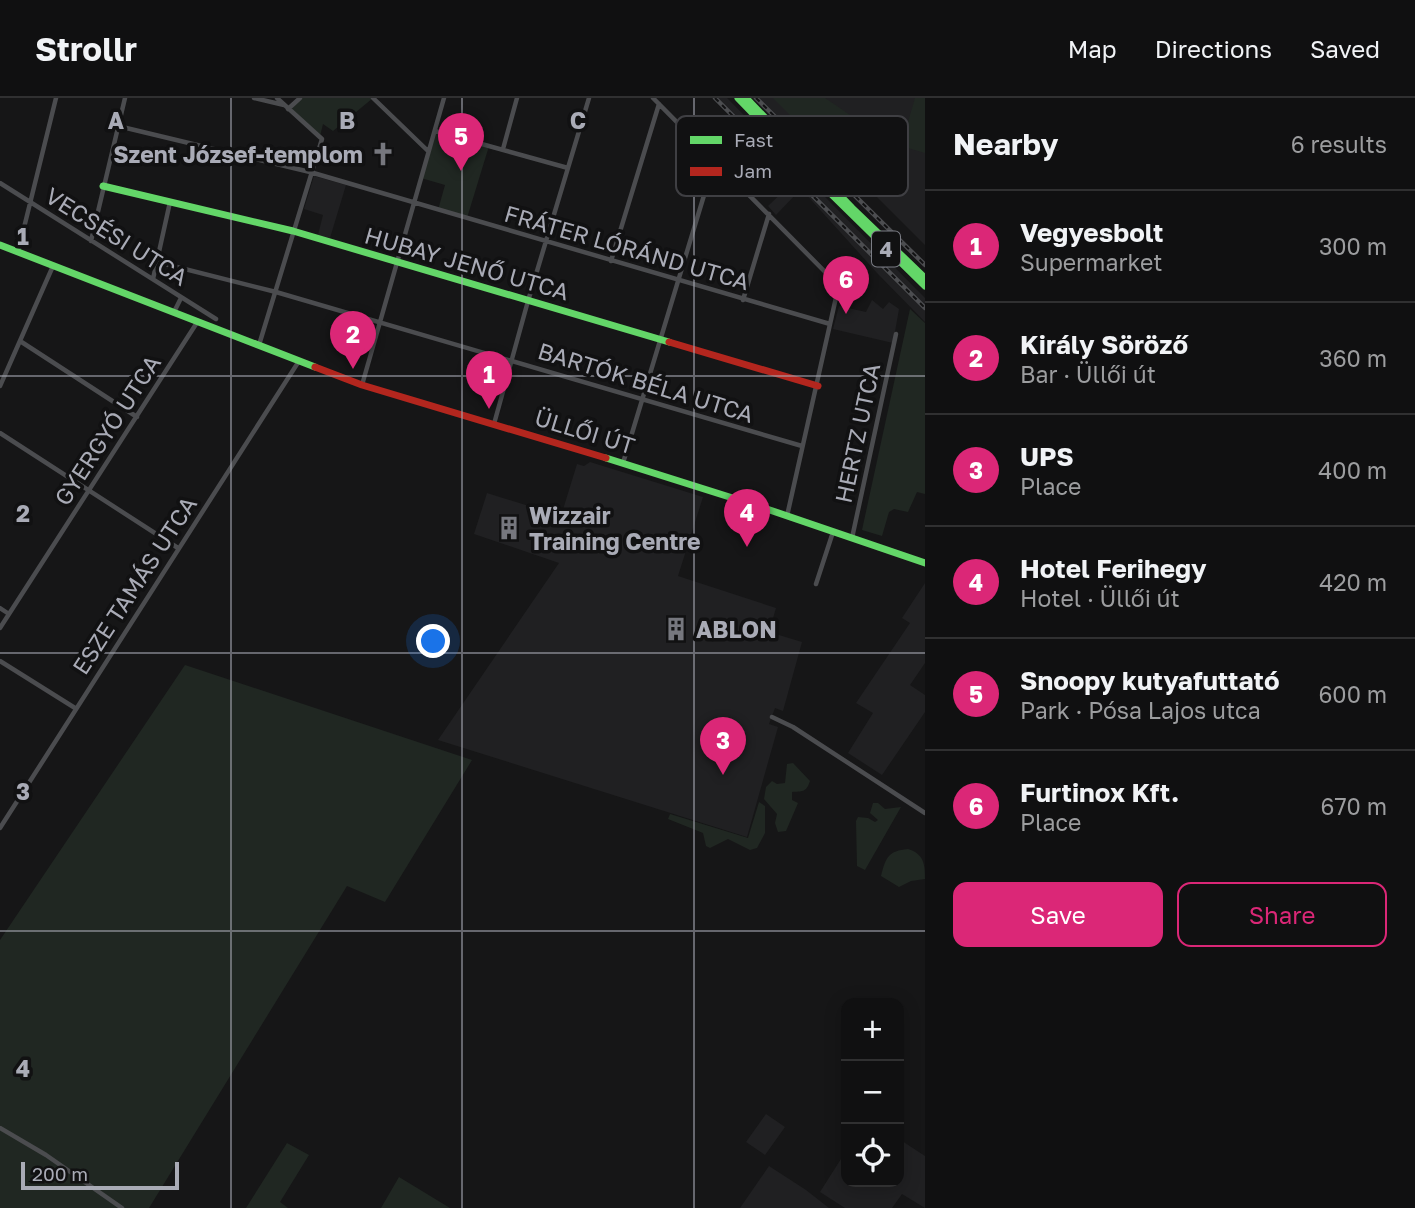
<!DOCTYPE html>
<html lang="en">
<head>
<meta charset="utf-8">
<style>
	:root { --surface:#101011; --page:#1e1e1f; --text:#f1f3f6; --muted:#9c9d9f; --line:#303031; --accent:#db2777 }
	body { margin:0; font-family:"Golos Text",sans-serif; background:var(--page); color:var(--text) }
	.controls { position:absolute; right:21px; bottom:21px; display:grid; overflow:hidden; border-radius:14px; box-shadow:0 4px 18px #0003 }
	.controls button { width:63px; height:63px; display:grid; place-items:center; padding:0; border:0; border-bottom:2px solid var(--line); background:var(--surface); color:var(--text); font:35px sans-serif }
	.scale { position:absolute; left:21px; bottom:18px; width:158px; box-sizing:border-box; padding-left:7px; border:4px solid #a9abb6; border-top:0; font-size:19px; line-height:24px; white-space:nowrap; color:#a9abb6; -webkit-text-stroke:5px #111112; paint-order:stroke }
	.you { position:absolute; left:434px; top:544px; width:24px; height:24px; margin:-18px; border:5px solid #fff; border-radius:50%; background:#1a73e8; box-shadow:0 0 0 10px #1a73e833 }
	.badge { display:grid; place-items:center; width:46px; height:46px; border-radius:50%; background:var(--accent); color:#fff; font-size:23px; font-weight:700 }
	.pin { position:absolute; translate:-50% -58px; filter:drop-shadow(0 2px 4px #0008) }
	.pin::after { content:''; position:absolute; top:37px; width:24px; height:21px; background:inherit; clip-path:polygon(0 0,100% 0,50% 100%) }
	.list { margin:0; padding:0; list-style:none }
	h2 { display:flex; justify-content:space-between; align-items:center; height:91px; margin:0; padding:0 28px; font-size:30px }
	h2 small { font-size:23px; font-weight:400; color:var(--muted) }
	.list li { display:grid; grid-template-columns:46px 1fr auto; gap:21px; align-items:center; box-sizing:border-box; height:112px; padding:0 28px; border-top:2px solid var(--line) }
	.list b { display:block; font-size:26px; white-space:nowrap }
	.list p { margin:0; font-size:23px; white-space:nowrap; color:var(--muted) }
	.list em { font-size:23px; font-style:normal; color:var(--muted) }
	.actions { display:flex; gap:14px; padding:21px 28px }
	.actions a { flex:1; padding:16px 0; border:2px solid var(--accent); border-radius:14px; text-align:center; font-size:24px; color:var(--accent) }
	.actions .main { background:var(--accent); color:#fff }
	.icon { flex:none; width:38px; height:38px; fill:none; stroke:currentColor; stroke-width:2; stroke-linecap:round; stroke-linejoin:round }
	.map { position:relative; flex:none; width:925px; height:1110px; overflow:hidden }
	header { display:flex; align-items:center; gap:42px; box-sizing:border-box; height:98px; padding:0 35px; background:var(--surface); border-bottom:2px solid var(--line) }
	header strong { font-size:33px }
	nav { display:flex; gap:38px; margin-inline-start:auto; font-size:24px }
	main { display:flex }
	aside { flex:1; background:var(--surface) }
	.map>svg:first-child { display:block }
</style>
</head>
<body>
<header>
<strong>Strollr</strong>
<nav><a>Map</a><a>Directions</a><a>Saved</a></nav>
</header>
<main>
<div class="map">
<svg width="925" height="1110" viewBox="0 0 925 1110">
	<rect width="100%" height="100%" fill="#161617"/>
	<path fill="#202022" d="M715,0H727L925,200V224L877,175L758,43Z
		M752,0H925V147L868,90L878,81L875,77L886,67L853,33L839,34L816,43L837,64L827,74Z
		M314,78L346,87L330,140L318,137L323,117L304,111Z
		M791,86L798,94L776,117L768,108Z
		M872,202L883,211L889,204L899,211L893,245L833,231L839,208L866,214Z
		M590,364L703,399L678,478L776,510L769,534L802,544L783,613L775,610L769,626L778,629L747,739L438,642L559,465L474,436L487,395L561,418L577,366L584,368Z
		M925,485V565L910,587L925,597V614L882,677L848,655L873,615L856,605L910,525L902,520Z
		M766,1016L785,1029L765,1057L746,1044Z
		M899,1041L925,1058V1110L902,1096L892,1110H845L820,1094L841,1061L844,1063L846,1061V1084H899Z
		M769,1068L806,1092L829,1110H740Z"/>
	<path fill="#202722" d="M300,0H373L333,33L323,26L320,38L288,11Z
		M773,0H825L850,17L854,29L815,42Z
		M915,0H925V55L901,48Z
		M435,33L489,48L467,120L438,112L445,87L421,80Z
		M910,211L925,225V396L917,394L908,414L894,411L889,414L882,438L862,432Z
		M185,567L472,662L385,804L347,788L149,1110H0V842Z
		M793,665L810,683C806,695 802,693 792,694V702L798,705L786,733L778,734L775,725L777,716L764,701L766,689L772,683L777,686L785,685L787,666Z
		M759,704L765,708V735L757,750L750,752L728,741L710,750L706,748L703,735L668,721L670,716L748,740Z
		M873,705H878L885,711L901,709L865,772L857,768L856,723L858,719L868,720L875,724L878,722L870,715Z
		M908,751C924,756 925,766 925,781L911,783L899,789L881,778C886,759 888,753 908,751Z
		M287,1045L309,1057L280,1104L288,1110H246Z
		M399,1079L450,1110H381Z"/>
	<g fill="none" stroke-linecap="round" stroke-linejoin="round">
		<path stroke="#4b4c4f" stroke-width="4.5" d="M254,0L284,7
			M373,0L428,53
			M653,0L837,186V195L787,418
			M288,11L300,0
			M118,28L310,74L830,226
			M435,33L568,70
			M503,51L517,0
			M0,85L216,221
			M91,143L125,0
			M18,154L56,0
			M611,163L659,6
			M157,164L276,194L802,348
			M153,181L170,104
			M743,202L769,116
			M174,214L181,200
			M20,243L137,319
			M259,247L322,41L277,0
			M362,287L444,0
			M0,288L53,168
			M494,326L528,203L589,0
			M0,335L178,450
			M623,365L715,61
			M852,440L896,236
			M816,486L833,434
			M0,510L9,516
			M0,530L198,223
			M0,563L75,610
			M772,619L793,629L925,715
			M0,730L299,263
			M0,1030L46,1057L122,1110"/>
		<path stroke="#63d668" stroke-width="7" d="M738,0L819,84L925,188
			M746,0L852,110L925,180
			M103,88L293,133L669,244
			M0,147L315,269
			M606,360L758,408L925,465"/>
		<path stroke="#b3261e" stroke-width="7" d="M669,244L818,288
			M315,269L362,287L606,360"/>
		<g stroke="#4c4d50" stroke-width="4.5">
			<path id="rail" d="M715,0L925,210
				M756,0L925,167"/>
		</g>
		<use href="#rail" stroke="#111112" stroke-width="2" stroke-dasharray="5" stroke-linecap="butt"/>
	</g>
	<path fill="none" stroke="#a9abb6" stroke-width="2" stroke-opacity="0.55" d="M231,0V1110M462,0V1110M694,0V1110M0,278H925M0,555H925M0,833H925"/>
	<defs>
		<g id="church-bare" transform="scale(1.89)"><path d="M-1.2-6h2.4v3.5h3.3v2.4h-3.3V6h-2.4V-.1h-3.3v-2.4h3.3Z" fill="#76777e" stroke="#111112" stroke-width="2.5" paint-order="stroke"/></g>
		<g id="building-bare" transform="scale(1.89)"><path d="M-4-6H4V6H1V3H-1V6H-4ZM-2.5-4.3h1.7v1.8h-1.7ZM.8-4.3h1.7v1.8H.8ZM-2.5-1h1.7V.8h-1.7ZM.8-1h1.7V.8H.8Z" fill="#76777e" stroke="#111112" stroke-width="2.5" paint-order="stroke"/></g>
	</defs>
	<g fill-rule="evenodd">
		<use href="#church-bare" x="383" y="56"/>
		<use href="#building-bare" x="509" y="430"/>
		<use href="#building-bare" x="676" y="531"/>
	</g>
	<g text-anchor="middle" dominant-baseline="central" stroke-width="7" stroke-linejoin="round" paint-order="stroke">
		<rect fill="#111112" stroke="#7b7d85" stroke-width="2" x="872" y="133.5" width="28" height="35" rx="5"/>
		<g font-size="21" font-weight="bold" fill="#a9abb6">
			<text x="886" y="151">4</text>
		</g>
		<g font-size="23" font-weight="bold" fill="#a9abb6" stroke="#111112" text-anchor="start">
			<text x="363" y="56" text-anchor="end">Szent József-templom</text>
			<text x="529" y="417">Wizzair<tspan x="529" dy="26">Training Centre</tspan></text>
			<text x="696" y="531">ABLON</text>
		</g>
		<g font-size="23" fill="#a9abb6" stroke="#111112">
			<text transform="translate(117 138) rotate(32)">VECSÉSI UTCA</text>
			<text transform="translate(627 149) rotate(16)">FRÁTER LÓRÁND UTCA</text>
			<text transform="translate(467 165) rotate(16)">HUBAY JENŐ UTCA</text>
			<text transform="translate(646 284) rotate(17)">BARTÓK BÉLA UTCA</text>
			<text transform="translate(107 332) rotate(-57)">GYERGYÓ UTCA</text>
			<text transform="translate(585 333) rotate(17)">ÜLLŐI ÚT</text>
			<text transform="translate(857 335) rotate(-78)">HERTZ UTCA</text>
			<text transform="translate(134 487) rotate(-57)">ESZE TAMÁS UTCA</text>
		</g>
	</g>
	<rect x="676" y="18" width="232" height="80" rx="10" fill="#111112" stroke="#3f3f43" stroke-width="2"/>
	<rect x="690" y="38" width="32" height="8" fill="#63d668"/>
	<rect x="690" y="69" width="32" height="9" fill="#b3261e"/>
	<g font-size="19" fill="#a9abb6">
		<text x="734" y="49">Fast</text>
		<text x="734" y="80">Jam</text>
	</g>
	<g font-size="23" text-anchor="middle" font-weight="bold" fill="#a9abb6" stroke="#111112" stroke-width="7" stroke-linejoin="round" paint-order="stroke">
		<text x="116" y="31">A</text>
		<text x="347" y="31">B</text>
		<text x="578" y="31">C</text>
		<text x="23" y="147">1</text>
		<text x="23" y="424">2</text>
		<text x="23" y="702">3</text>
		<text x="23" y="979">4</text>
	</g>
</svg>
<div class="controls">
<button>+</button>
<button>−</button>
<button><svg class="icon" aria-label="locate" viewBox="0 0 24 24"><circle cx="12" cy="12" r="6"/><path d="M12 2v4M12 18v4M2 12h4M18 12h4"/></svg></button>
</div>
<div class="scale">200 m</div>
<div class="you"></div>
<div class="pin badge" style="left:489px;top:311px">1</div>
<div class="pin badge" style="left:353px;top:271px">2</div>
<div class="pin badge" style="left:723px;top:677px">3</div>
<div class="pin badge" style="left:747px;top:449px">4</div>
<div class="pin badge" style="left:461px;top:73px">5</div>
<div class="pin badge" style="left:846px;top:216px">6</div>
</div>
<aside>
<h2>Nearby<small>6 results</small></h2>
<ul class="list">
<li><span class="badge">1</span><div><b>Vegyesbolt</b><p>Supermarket</p></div><em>300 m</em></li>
<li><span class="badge">2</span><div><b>Király Söröző</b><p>Bar · Üllői út</p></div><em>360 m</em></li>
<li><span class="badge">3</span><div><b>UPS</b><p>Place</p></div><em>400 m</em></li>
<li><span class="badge">4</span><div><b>Hotel Ferihegy</b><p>Hotel · Üllői út</p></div><em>420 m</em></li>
<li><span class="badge">5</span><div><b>Snoopy kutyafuttató</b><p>Park · Pósa Lajos utca</p></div><em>600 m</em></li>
<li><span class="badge">6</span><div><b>Furtinox Kft.</b><p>Place</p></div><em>670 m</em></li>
</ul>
<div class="actions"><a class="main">Save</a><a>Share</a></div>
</aside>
</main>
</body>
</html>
